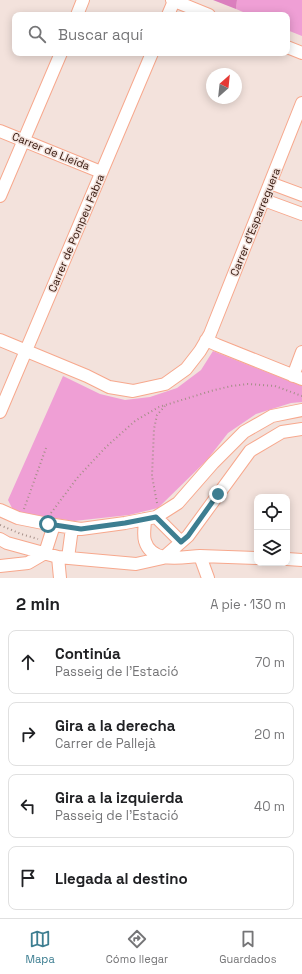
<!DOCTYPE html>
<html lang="es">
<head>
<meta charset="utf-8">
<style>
	:root { --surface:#fff; --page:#f6f6f6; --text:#202124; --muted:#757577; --line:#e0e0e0; --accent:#3d7e91 }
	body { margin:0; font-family:"Space Grotesk",sans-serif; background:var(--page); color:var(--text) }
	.controls { position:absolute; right:12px; bottom:12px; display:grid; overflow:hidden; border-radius:8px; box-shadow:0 2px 10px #0003 }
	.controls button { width:36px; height:36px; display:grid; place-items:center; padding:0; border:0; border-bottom:1px solid var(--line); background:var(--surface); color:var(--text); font:20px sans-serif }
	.compass { position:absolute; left:206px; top:68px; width:36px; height:36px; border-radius:50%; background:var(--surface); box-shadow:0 2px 10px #0003; rotate:27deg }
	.stop { position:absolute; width:12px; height:12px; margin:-9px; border:3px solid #3d7e91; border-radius:50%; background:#fff }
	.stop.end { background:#3d7e91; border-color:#fff; box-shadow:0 1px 4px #0008 }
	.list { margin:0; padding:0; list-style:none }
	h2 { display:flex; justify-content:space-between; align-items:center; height:52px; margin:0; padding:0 16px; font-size:17px }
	h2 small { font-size:13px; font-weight:400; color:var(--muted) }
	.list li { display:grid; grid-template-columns:26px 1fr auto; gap:12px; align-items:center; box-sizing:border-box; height:64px; margin:0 8px 8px; padding:0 8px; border:1px solid var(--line); border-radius:8px }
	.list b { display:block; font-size:15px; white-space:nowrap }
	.list p { margin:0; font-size:13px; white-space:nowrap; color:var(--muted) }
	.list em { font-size:13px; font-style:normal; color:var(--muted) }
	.icon { flex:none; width:22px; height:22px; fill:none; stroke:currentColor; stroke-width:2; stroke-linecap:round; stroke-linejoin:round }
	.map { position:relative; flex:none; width:302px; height:578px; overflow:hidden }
	.search { position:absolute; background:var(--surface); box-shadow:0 2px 10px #0003; left:12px; right:12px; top:12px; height:44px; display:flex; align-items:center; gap:10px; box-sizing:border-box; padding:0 14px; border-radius:8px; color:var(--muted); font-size:15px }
	.sheet { height:340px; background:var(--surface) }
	nav { display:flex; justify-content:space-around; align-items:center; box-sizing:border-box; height:56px; border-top:1px solid var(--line); background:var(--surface); font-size:11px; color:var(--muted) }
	nav a { display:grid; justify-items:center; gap:2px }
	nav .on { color:var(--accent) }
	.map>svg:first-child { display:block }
</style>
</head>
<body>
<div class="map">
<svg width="302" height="578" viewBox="0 0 302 578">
	<rect width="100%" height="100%" fill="#f3e2dc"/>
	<path fill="#ef9fd5" d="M237,0H302V36L287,30V15H250L236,9Z
		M213,351L302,386V402L291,403L256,414L228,433L207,460L158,508L129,515L74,521L14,512L8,500L63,376L100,394L125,400L150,397L177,388L201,370Z"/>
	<path fill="#db7fbe" d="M213,0H237L236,9Z"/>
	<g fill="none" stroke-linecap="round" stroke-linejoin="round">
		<g stroke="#f7a88d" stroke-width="14">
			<path id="minor" d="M172,0L209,15
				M77,15L83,0
				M168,15L174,1
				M287,47L302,53
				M0,131L101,172
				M270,183L302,195
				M0,196L61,53
				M264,200L302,214
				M0,340L87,376L109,387L133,391L165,384L186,369L200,351L210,334L302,103
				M206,340L217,345L302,379
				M293,376L302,352
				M0,412L152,53
				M0,510L18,518L48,524L81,529L125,523L156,517L178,503L213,463L244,432L272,416L302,410
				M156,517L181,542
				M145,519C145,525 143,535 145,541C152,564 181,557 200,556L208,578
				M0,539L7,543L58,557L91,560L136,564L163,558L188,536L250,451L282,432L302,429
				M45,553L54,525
				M200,556L257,558
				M58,557L60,578
				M68,558L72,528
				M287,559L302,560
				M0,566L28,563L45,553"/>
		</g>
		<path stroke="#a48e87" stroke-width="2" stroke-dasharray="1 3" stroke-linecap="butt" d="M157,503L152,476L154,429L157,415L165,406
			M24,509L46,448
			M51,513L78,477L106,447L135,421L159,407L211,391L231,386L248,384L275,386L302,396
			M0,525L21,534L38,539"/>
		<use href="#minor" stroke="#fff" stroke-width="12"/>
	</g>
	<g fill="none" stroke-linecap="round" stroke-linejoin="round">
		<path stroke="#3d7e91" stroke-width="5" d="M48,524L81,529L125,523L156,517L181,542L188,536L218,494"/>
	</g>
	<g text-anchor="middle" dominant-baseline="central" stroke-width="3" stroke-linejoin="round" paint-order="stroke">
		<g font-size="11" fill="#32150b" stroke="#f3e2dc">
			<text transform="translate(51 151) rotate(22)">Carrer de Lleida</text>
			<text transform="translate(255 222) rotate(-68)">Carrer d'Esparreguera</text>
			<text transform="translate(76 233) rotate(-67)">Carrer de Pompeu Fabra</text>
		</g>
	</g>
</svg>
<div class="controls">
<button><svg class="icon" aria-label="locate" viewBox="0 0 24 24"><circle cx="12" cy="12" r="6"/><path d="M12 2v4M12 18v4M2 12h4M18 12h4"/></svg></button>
<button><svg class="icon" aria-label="layers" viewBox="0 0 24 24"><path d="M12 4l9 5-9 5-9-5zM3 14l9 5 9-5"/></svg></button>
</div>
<svg class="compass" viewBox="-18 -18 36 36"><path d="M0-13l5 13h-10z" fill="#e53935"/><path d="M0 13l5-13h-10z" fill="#757577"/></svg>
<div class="stop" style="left:48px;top:524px"></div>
<div class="stop end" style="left:218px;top:494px"></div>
<div class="search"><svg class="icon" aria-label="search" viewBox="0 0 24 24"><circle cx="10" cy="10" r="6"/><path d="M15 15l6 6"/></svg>Buscar aquí</div>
</div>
<section class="sheet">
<h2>2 min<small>A pie · 130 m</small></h2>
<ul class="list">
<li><svg class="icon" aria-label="ahead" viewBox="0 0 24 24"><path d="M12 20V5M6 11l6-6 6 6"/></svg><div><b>Continúa</b><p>Passeig de l'Estació</p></div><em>70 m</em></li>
<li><svg class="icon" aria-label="right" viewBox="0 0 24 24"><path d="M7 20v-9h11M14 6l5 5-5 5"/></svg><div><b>Gira a la derecha</b><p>Carrer de Pallejà</p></div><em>20 m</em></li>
<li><svg class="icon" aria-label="left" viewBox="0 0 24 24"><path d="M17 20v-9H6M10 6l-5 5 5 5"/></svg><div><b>Gira a la izquierda</b><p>Passeig de l'Estació</p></div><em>40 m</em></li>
<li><svg class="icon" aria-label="arrive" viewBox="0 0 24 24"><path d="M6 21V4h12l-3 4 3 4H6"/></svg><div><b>Llegada al destino</b></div></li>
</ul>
</section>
<nav>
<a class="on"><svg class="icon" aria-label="map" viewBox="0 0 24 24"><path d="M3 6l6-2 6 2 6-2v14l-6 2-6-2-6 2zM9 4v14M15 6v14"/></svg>Mapa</a>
<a><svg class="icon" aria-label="directions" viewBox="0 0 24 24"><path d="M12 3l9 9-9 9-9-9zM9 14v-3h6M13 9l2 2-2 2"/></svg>Cómo llegar</a>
<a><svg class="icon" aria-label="saved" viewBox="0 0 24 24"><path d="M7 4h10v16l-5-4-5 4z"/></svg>Guardados</a>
</nav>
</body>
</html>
